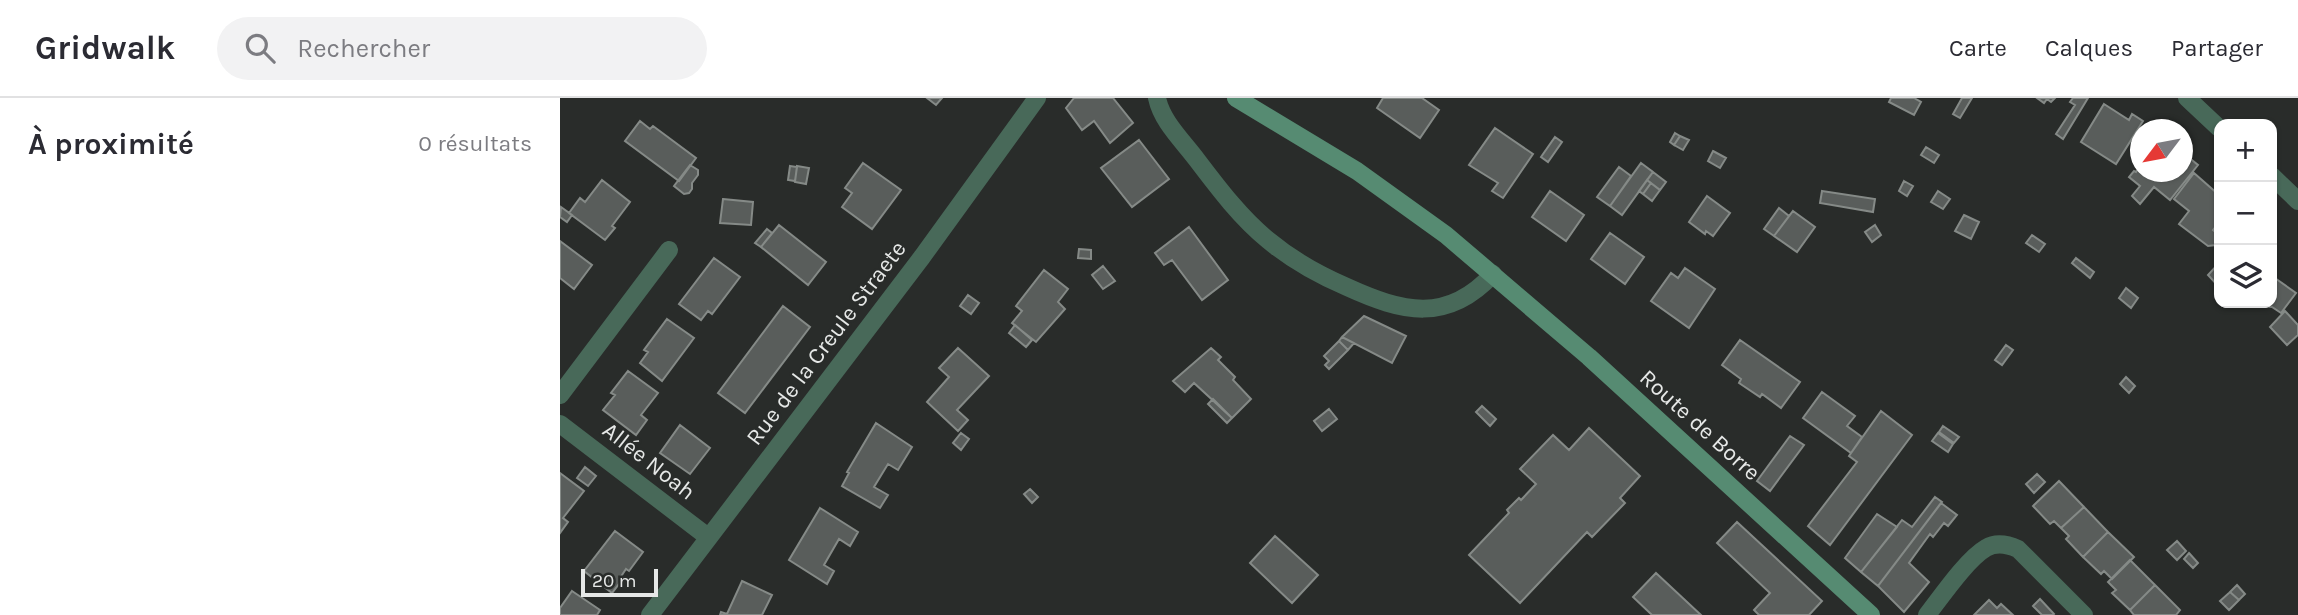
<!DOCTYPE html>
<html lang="fr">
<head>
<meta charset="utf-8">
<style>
	:root { --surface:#fff; --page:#f2f2f3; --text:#2b2b33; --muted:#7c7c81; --line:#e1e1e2 }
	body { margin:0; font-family:Karla,sans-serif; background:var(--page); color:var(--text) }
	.controls { position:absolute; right:21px; top:21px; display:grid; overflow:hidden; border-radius:14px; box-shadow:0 2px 5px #0004 }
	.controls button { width:63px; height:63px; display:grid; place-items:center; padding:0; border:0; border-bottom:2px solid var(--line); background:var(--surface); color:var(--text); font:35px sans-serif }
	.compass { position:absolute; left:1570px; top:21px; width:63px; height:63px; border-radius:50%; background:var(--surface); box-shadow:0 2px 5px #0004; rotate:238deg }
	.scale { position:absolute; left:21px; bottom:18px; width:77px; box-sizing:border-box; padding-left:7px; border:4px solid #e6e8e7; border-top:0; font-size:19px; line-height:24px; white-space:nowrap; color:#e6e8e7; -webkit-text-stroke:5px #292c2a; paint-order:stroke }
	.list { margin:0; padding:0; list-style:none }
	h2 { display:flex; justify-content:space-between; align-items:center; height:91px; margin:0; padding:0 28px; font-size:30px }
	h2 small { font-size:23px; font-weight:400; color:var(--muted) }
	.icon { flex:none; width:38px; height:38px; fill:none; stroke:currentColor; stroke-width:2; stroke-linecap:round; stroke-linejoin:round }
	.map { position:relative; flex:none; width:1738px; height:517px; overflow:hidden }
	header { display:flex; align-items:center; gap:42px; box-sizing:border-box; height:98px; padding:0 35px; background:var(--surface); border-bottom:2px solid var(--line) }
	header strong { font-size:33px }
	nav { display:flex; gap:38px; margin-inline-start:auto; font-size:24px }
	.search { width:490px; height:63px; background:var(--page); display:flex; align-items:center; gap:18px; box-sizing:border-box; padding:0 24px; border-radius:38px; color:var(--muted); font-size:26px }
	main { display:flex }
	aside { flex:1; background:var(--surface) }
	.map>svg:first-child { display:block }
</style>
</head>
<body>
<header>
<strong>Gridwalk</strong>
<div class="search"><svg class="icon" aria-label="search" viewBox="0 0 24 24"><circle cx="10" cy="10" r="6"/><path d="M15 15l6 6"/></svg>Rechercher</div>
<nav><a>Carte</a><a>Calques</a><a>Partager</a></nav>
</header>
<main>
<aside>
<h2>À proximité<small>0 résultats</small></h2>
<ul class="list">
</ul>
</aside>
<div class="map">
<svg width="1738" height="517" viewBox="0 0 1738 517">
	<rect width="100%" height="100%" fill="#292c2a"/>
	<path fill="#595d5b" stroke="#858a87" stroke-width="2" d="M367,0H382L376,7Z
		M514,0H553L573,25L550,45L534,23L522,32L506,10Z
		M823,0H862L879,12L860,40L817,10Z
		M1331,0H1354L1361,4L1354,17L1329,4Z
		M1402,0H1412L1400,20L1393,16Z
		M1477,0H1495L1491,4L1487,1L1484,5Z
		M1513,0H1528L1503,41L1496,36L1515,7L1510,4Z
		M1544,6L1569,22L1572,16L1583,23L1556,66L1521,44Z
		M80,23L90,31L93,28L136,60L119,83L65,43Z
		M935,30L973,56L943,100L932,93L938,85L909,67Z
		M1115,35L1120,38L1114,47L1110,44Z
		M1120,38L1129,42L1123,52L1114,47Z
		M995,39L1002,44L988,64L981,59Z
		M579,42L609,81L572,109L541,70Z
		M1366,49L1379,57L1374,65L1361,57Z
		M1153,53L1166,60L1160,70L1148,63Z
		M1622,54L1638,67L1610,102L1594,89L1580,106L1572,98L1580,88L1569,79L1574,73L1576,74L1580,68V74H1622Z
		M303,65L341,92L312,131L282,109L292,95L285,90Z
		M1081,65L1093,74L1062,117L1050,108Z
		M130,67L138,72V77L132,85V91L129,95L124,96L114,88Z
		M230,68L237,69L235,83L228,82Z
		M237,68L249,70L246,86L235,84Z
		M1059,69L1071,78L1050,108L1037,99Z
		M1093,74L1106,84L1100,92L1087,82Z
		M1634,75L1659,97V124L1653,132L1659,137V142L1656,147L1648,148L1619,126L1629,113L1614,101Z
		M42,82L70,104L52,128L55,130L45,142L9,115L20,100L25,104Z
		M1087,82L1091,85L1083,96L1079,93Z
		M1344,83L1353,88L1347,98L1339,93Z
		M1091,85L1100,92L1092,103L1083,96Z
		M990,93L1024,117L1006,143L972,119Z
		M1262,93L1315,101L1313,114L1260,105Z
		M1378,93L1390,101L1383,111L1371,104Z
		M1147,98L1170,115L1153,138L1146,133L1145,136L1129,124Z
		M163,101L193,104L191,127L160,125Z
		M1,109L12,117L7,124L0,119Z
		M1219,110L1229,118L1214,138L1204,131Z
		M1233,113L1255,129L1237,154L1214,138Z
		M1404,117L1419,124L1411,141L1395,133Z
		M219,127L266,164L248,187L201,149Z
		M1315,127L1321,137L1312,144L1305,134Z
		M629,129L668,182L642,202L612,162L604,167L595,155Z
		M207,131L212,135L201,149L195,145Z
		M1050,135L1084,159L1065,186L1031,161Z
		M1472,137L1485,146L1479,154L1466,145Z
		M0,143L32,167L14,191L0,180Z
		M519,151L531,152V161L518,160Z
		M154,160L180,179L152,216L148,213L141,222L119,206Z
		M1516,160L1534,174L1530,180L1512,165Z
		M1659,165V189L1648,177Z
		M543,168L555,183L543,191L532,177Z
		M1125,170L1155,191L1129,230L1091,203L1111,175L1118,180Z
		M484,172L508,191L498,204L505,211L476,244L452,225L462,213L456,208Z
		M1712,178L1736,195L1721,215L1712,209L1678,207L1675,205H1712Z
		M1566,190L1578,200L1571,210L1559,200Z
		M408,197L419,205L411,216L400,208Z
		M223,208L250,229L185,315L158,295Z
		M1725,213L1738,227V237L1727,247L1710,229Z
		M804,218L846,238L832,265L782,239Z
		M107,221L134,240L102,283L80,265L88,254L84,252Z
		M455,227L472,242L466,249L449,235Z
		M782,239L794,245L788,252L779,243Z
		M1180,242L1240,284L1221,310L1202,296L1200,299L1179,285L1181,281L1162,267Z
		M779,243L788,252L769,271L765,267L769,263L764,258Z
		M1446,247L1453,252L1442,267L1435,262Z
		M398,250L429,278L397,312L408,322L398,333L367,304L389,279L379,270Z
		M651,250L661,259L658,262L675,279L673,282L691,301L672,320L634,285L625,294L613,283Z
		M68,273L98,295L81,317L87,322L76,337L43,312L55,297L51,295Z
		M1566,279L1575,288L1569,295L1560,286Z
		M1262,294L1295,318L1287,328L1302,339L1291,355L1243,320Z
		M653,301L672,320L667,325L648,306Z
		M922,308L936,321L930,328L916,314Z
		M769,311L777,321L762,333L754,323Z
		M1321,313L1352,337L1270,447L1248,428L1297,364L1289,358Z
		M316,325L352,349L338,372L328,366L314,389L328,397L320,410L282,388L289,375L287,374Z
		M120,327L150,350L130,376L100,355Z
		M1383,328L1399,339L1394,345L1379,334Z
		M1029,330L1080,378L1060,400L1065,405L1032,439L1027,434L960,505L909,457L949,415L947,412L959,400L961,402L976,386L960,371L993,337L1009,352Z
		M401,335L409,341L401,352L393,345Z
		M1378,335L1393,346L1388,354L1372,343Z
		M1230,338L1244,347L1210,393L1197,383Z
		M25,369L36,378L28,388L17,380Z
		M0,375L24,393L3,420L8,424L0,435Z
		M1477,376L1485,384L1474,395L1466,386Z
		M1499,383L1524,409L1501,430L1494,423L1490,426L1473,408Z
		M470,391L478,399L472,405L464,396Z
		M1375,399L1382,404L1318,488L1301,474L1342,422L1352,429Z
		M1381,405L1397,417L1388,428L1384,425L1373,439L1370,436L1349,465L1369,484L1344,514L1318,488Z
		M1524,409L1548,434L1523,459L1506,441L1509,438L1501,430Z
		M260,410L298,434L290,448L279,441L264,467L274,473L267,486L229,462Z
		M1317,416L1337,429L1301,474L1285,460Z
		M1177,424L1262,503L1249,517H1199L1194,512L1210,495L1157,445Z
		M55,433L83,454L69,473L66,471L60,480L62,482L52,495L24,473Z
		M1548,434L1574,459L1552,481L1544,473L1541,476L1523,459Z
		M715,438L758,477L732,505L690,465Z
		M1617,443L1626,453L1617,462L1607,452Z
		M1629,455L1638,465L1633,470L1624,461Z
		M1570,462L1595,487L1570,512L1552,495L1556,492L1548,484Z
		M1096,475L1141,517H1092L1073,499Z
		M182,483L212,497L202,517H160L161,514L167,516Z
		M1595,487L1620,512L1616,517H1574L1570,512Z
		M1677,487L1685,496L1679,502L1670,494Z
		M12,493L40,512L37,517H0V510Z
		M1670,494L1679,502L1669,512L1660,503Z
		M1480,501L1494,516L1493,517H1482L1473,508Z
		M1429,502L1437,510L1441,506L1453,517H1414Z"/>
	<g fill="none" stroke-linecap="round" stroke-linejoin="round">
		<path stroke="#486959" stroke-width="18" d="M597,0C602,24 623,43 637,62C659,91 681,120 708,142C732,162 759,177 787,189C842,214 887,226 933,176
			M1627,0L1659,30
			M1712,78L1738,103
			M0,297L109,152
			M0,326L148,439
			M90,517L362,159L477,0
			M1367,517C1381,499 1407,461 1426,450C1436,444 1447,446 1458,451L1524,517"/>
		<path stroke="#568b72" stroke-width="18" d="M676,0L797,73L886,137L1029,259L1311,517"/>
	</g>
	<g text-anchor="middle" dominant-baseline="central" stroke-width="5" stroke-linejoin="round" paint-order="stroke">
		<g font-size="23" fill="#e6e8e7" stroke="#292c2a">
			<text transform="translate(266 245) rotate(-53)">Rue de la Creule Straete</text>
			<text transform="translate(1140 327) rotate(42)">Route de Borre</text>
			<text transform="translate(89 363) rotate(38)">Allée Noah</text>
		</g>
	</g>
</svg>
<div class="controls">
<button>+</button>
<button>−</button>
<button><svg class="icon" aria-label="layers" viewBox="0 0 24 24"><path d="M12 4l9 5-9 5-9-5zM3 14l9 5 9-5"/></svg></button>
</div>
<svg class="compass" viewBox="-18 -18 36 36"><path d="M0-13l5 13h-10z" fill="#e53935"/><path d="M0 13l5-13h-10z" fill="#7c7c81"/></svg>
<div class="scale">20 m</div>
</div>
</main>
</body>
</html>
